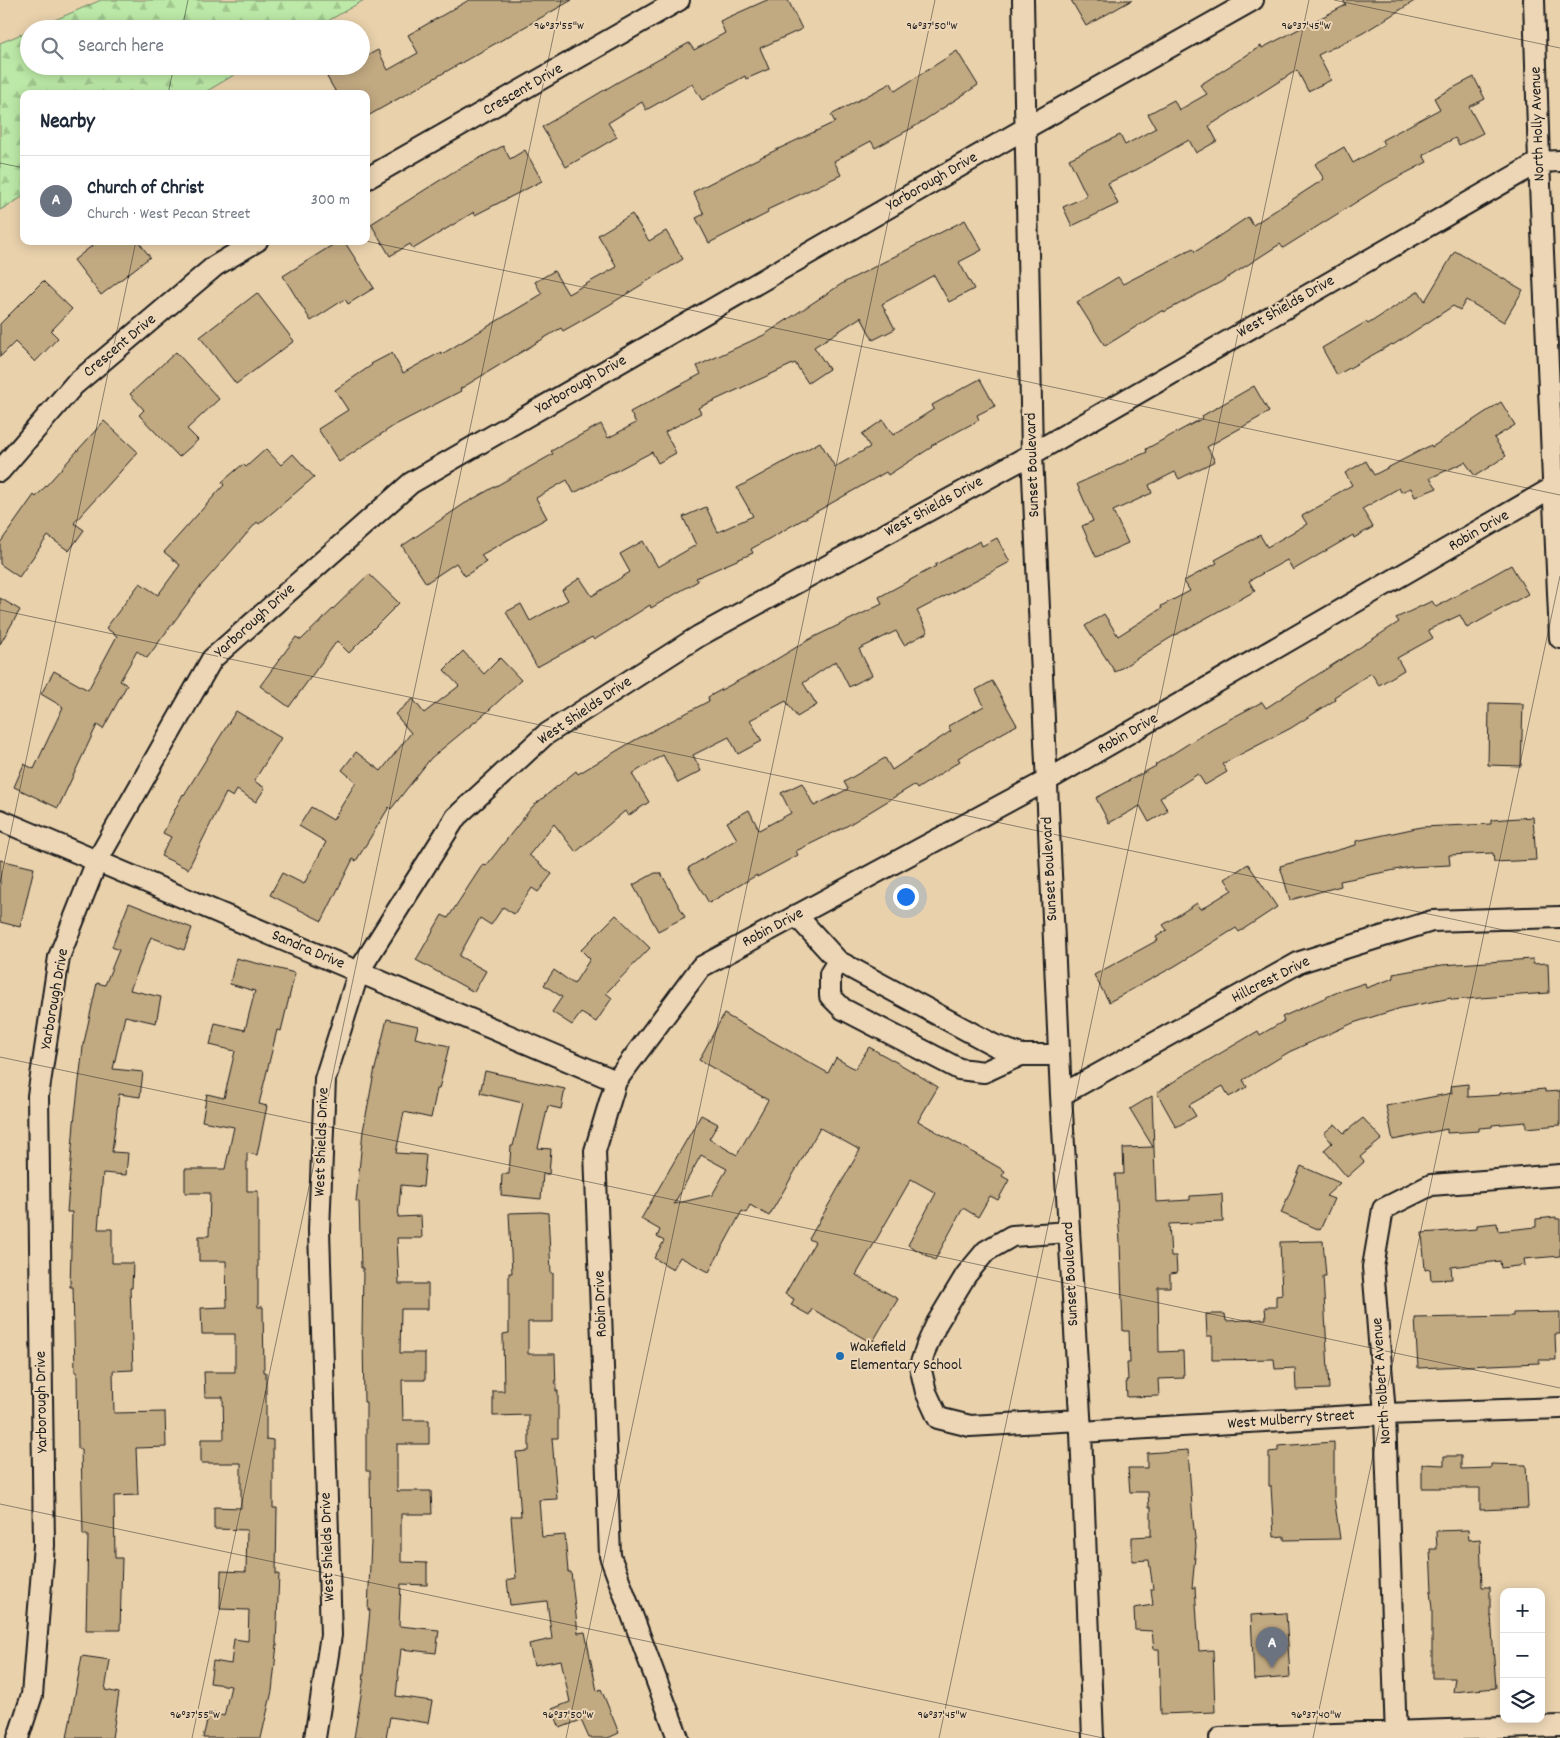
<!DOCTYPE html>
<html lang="en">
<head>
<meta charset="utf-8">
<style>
	:root { --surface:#fff; --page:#f2f2f3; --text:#1f2937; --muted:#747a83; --line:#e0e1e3; --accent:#7c3aed }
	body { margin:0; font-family:Dekko,sans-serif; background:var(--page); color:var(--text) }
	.controls { position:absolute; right:15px; bottom:15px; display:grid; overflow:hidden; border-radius:10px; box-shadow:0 2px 12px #0003 }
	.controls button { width:45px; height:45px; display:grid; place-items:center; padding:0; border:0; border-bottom:1px solid var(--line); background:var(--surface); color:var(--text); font:25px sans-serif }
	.you { position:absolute; left:905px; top:896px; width:18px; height:18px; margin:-12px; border:4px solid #fff; border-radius:50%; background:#1a73e8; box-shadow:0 0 0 8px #1a73e833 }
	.badge { display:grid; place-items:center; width:32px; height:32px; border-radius:50%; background:var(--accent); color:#fff; font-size:16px; font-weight:700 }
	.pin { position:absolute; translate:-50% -41px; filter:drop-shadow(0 1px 2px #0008) }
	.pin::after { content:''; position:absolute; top:26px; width:18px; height:15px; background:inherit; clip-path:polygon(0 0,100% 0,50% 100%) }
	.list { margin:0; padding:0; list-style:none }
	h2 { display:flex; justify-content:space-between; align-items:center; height:65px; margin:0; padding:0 20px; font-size:21px }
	h2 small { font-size:16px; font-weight:400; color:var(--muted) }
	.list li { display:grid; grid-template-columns:32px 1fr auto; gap:15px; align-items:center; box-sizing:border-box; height:90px; padding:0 20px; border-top:1px solid var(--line) }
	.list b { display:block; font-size:19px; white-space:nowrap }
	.list p { margin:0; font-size:16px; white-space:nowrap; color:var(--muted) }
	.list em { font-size:16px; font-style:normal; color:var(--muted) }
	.icon { flex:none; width:28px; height:28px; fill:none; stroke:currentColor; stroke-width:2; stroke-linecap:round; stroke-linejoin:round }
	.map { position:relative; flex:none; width:1560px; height:1738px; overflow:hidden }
	.search { position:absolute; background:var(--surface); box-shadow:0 2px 12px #0003; left:20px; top:20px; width:350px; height:55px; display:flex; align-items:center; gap:12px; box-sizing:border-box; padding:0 18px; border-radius:28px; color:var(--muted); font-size:19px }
	.panel { position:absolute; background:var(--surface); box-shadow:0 2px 12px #0003; left:20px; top:90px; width:350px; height:155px; border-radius:10px }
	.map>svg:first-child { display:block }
</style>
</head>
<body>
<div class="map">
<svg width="1560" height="1738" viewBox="0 0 1560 1738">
	<defs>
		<pattern id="forest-firs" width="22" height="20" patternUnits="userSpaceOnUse" patternTransform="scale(1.25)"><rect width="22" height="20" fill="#bce9a7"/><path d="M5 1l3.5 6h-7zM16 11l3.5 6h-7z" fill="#a1c78f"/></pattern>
	</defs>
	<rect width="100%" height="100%" fill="#e9d1ac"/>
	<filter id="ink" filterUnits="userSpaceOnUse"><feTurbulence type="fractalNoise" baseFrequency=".02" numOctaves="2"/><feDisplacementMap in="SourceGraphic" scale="10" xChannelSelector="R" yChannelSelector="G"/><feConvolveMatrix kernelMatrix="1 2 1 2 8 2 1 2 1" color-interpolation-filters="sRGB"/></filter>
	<g filter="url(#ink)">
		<path fill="url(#forest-firs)" stroke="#6c8262" d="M101,0H364L314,29H34Z
			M29,31V66H249L202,94H24V196L0,210V43Z"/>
		<path fill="#c1a982" stroke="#1c1c1c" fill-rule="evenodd" d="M469,0H572L366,117V94H337L327,77L347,66H361V59L378,50L388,70L418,53L408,35Z
			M767,0H788L802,29L760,48L769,69L746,79L745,76L702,100L692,84L646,110L642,102L608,123L617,137L566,167L542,127L618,82L689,43L694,50L725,33L720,21Z
			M1071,0H1132L1086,26Z
			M1343,0H1416L1363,33L1318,55L1331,80L1308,91L1297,70L1209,126L1217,141L1196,153L1189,140L1136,170L1108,183L1118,204L1072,226L1063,207L1087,196L1069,159L1120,135L1125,145L1156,128L1148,114L1174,100L1179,110L1207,94L1200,85L1261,46L1262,48L1346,5Z
			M957,51L978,85L914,127L875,148L871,141L834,161L841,175L767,210L768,213L709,243L696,218L704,214L693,192L755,160L835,122L831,115L891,83L895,91Z
			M1474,77L1485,99L1469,107L1483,133L1459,145L1455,138L1423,155L1427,162L1385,184L1283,248L1280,244L1221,282L1164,312L1163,310L1105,346L1077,302L1118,277L1123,284L1193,248L1195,252L1248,217L1253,225L1324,179L1315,164L1344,147L1353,163L1384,145L1382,140L1440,109L1434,98Z
			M503,146L510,159L525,150L542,181L475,215L474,212L413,249L410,244L390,256L371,224L453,172Z
			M632,214L649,241L666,231L683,259L609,305L563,331L561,328L460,389L461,391L395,425L339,462L318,429L348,410L335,390L372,365L371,364L392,353L403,373L441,352L442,354L542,294L535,282L554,271L568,294L617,267L598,235Z
			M965,220L982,250L959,262L974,289L949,302L934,275L882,304L895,329L873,340L861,317L814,347L829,369L808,383L795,363L698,408L701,413L665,432L676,453L658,463L652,452L574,493L567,480L536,498L547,518L481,555L486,562L465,576L456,563L426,583L402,546L464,504L553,454L551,451L601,424L608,438L636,423L630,412L701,374L697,366L764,335L843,283Z
			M98,241H138L150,257L101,295L74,260Z
			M339,241H344L374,288L348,304L345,299L311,321L283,276Z
			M1455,251L1523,290L1504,322L1466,300L1460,310L1453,306L1393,345L1392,344L1337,375L1322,348L1366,322L1368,324L1419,291L1425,301Z
			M43,281L72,309L51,331L58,338L35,362L15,342L0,357V324Z
			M257,293L294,341L236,384L200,337Z
			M176,352L219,399L187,429L198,440L179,457L139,415L144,410L130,394Z
			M980,379L995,406L977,415L979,420L931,446L932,447L888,475L886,472L751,549L753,553L696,578L698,581L651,608L650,605L594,640L592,637L537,667L506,612L521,604L530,621L568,600L562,590L580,578L592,596L630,572L620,554L643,541L658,567L696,545L683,517L706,507L718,532L753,516L737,488L820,442L835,467L870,447L862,434L883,420L893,435L934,409L932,405Z
			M1254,386L1269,412L1207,447L1215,461L1179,479L1175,472L1149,485L1152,493L1113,511L1128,543L1096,557L1082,526L1093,521L1077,484L1147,452L1146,449L1203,418L1202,416Z
			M1501,402L1515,425L1494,438L1506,456L1475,476L1465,462L1430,478L1437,488L1415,497L1411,488L1401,492L1399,488L1362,509L1373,527L1354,538L1353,535L1293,570L1287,560L1249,581L1255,591L1170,638L1115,672L1085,626L1104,614L1118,636L1162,608L1161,606L1190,591L1184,581L1217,563L1215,560L1260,535L1267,547L1307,524L1302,516L1332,499L1331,497L1352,485L1345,473L1366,461L1374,475L1431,445L1432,447Z
			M104,421L138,452L74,523L84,530L69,551L48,536L19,577L0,564V543L34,495L36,497Z
			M266,449L281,465L293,454L314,477L259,524L257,522L199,588L147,658L137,651L120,681L127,685L103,729L97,725L58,808L14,787L24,764L34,769L63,707L41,694L54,671L88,690L117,636L106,628L140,583L158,595L180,565L164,552L224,485L222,482L243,464L246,467Z
			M997,538L1010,562L917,611L928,632L904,645L896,631L859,649L872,675L849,687L836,661L803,683L817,705L797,717L786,701L750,720L762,741L738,754L729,737L693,755L701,771L678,783L663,755L632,774L649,802L628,816L625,811L576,852L554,824L529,855L552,874L538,892L532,888L514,914L503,907L491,925L480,918L459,956L486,971L474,992L416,960L442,915L448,918L483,864L486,866L532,807L576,771L578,774L635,740L709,701L708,697L762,668L810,639L882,604L879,597L936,566L935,565L980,541L982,546Z
			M1511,565L1528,594L1467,628L1460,615L1428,630L1433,638L1397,658L1404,670L1379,685L1371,673L1334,697L1335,700L1291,728L1222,764L1227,772L1205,785L1198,774L1160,798L1168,811L1149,822L1140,806L1109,823L1096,798L1156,766L1155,765L1213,728L1262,702L1266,708L1399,622L1396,618L1432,601L1436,607Z
			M369,574L399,603L349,653L337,641L289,707L260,686L296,637L301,640Z
			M0,598L20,610L0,644Z
			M463,651L484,674L500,658L521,680L487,712L431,758L391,809L389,807L356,861L353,859L322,921L270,895L282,873L304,884L326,842L299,826L311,807L333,820L356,782L342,770L356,752L381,771L411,733L395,714L413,699L424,713L459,686L444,670Z
			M992,681L1017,725L958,758L960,761L917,789L914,785L845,827L796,851L798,855L757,877V875L709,903L688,868L737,839L727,822L749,810L759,830L791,813L781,793L802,783L814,806L848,789L844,782L885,758L892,770L951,731L948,726L984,706L976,690Z
			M1489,703L1523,704L1521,766L1488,765Z
			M236,711L281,738L254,781L265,788L256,802L237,790L233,797L226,793L188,869L161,856L171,837L163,833L183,794L184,795Z
			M1533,817L1536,860L1494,862L1493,853L1449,855L1450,865L1410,867L1340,881L1341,886L1290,900L1280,866L1356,845V841L1421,827L1491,824V820Z
			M0,860L34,868L20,927L0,922Z
			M1248,864L1277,907L1239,932L1236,928L1175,966L1109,1002L1094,975L1158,940L1156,937L1167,930L1163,925L1197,903L1201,909L1232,890L1225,879Z
			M655,873H661L685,917L658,931L633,885Z
			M129,903L192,928L184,950L151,937L130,990L161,997L156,1023L125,1016L113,1069L143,1072L140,1097L119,1094L112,1152L128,1153L126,1175L103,1173L98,1229H112V1263H133L132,1288H130L133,1370L113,1371L114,1413L165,1412L166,1447L136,1448L138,1495L114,1496L115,1558H122L120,1630H86L88,1535H83L81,1449H78L77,1372H75L73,1287H70L72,1212H67L74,1123L83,1047L97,983L105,985L119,950L112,947Z
			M616,915L650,948L606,993L612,998L596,1022L581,1013L572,1025L552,1012L562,997L544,985L554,970L574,984L590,959L581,950Z
			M236,958L295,973L281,1031L277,1030L259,1104L267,1106L257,1155L247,1153V1191H258V1307H263L264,1372H266V1439L273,1440V1508H277L276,1574H279L276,1644H277L272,1691L261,1738H203L209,1712L224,1716L231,1686L210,1683L213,1661L231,1664L234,1639L248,1641L249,1610L220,1609L221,1571L246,1572L247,1530L214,1529V1507L241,1508V1463H201V1439H224L223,1397H205L204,1372H235V1334H202L201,1308L227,1307L226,1261H199V1236H209L210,1193H185V1169H225L234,1127L202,1121L207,1094L224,1098L235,1051L210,1045L215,1023L245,1030L255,991L230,984Z
			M1533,959V964L1548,963L1549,993L1452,1000L1451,998L1401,1008L1353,1023L1289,1052L1243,1080L1247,1087L1229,1097L1223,1086L1189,1105L1196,1116L1176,1127L1157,1093L1182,1076L1258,1031L1260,1035L1284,1021L1282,1017L1340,991L1365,983L1366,988L1394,978L1393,974L1442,965Z
			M724,1014L828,1073L836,1058L855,1069L869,1047L905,1067L938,1087L918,1121L1005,1171L1002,1176L1009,1180L998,1200L990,1196L978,1217L963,1208L935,1260L908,1245L936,1193L911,1179L856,1275L898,1299L872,1343L812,1309L809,1315L791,1305L794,1299L785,1294L815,1242L809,1239L860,1150L820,1128L769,1216L750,1205L746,1213L742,1211L709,1272L680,1257L673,1269L654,1258L664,1241L657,1237L660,1230L641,1219L701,1115L718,1124L709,1139L737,1155L768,1100L699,1060ZM701,1155L727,1169L712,1195L674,1204Z
			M387,1019L418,1026L415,1038L449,1046L439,1089H437L431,1118L404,1112L396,1153L426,1155L423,1187L401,1185L398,1217L421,1216L422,1238H397L399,1284H428V1309H401L400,1353H425V1380H402L403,1420H429V1444H397V1491H431L432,1514H401V1562L427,1563V1585L401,1584L399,1626L439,1630L436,1653L401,1649L396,1696L432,1701L428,1723L390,1717L386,1738H354L363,1683L370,1610H368L371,1542L370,1471H366V1402H364L363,1337H362L363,1268H361L359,1202L356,1201L363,1131L374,1073Z
			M485,1071L565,1089L561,1109L548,1106L538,1148L551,1149L549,1174H543L541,1199L501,1195L502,1174H509L511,1146H513L523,1103L480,1093Z
			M1468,1084V1097L1500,1095V1093L1545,1089V1092L1560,1091V1125L1526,1128V1122L1492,1125V1127L1479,1128V1131L1447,1133V1129L1393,1140L1386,1106L1452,1093L1451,1086Z
			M1152,1096L1156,1202L1190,1200V1196L1222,1194L1223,1222L1169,1224L1171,1256H1176L1177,1273L1170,1274V1287H1158L1159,1352L1183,1351L1184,1378L1158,1379L1159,1396L1127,1397L1126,1380H1128L1127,1363H1130L1129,1331H1123L1120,1242L1115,1174H1124L1123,1148L1153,1147L1130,1109Z
			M1363,1118L1382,1139L1360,1157L1364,1162L1347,1177L1324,1150L1332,1143L1324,1133L1335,1124L1344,1133Z
			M1301,1166L1340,1183L1326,1196L1334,1199L1320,1230L1281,1213Z
			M541,1212L548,1213L551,1273H553V1322H528V1354H555L556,1391H558V1438H552L557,1499L539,1500L542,1537L565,1535L568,1572H571L578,1633L585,1632L597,1691L601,1689L619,1733L608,1738H589L581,1720L560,1728L552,1709L570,1702L561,1660L534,1665L529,1644L552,1639L547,1601L510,1605L507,1580L516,1578L511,1516H521L516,1452L529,1451V1415L493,1416V1391H504L503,1334L509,1333V1273H512L509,1213Z
			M1556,1217V1219H1560V1256L1524,1259L1525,1265L1501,1268L1500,1261L1451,1267L1452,1279L1431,1280L1430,1269L1425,1270L1422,1233L1477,1229V1225L1497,1223L1498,1231L1536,1227V1219Z
			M1323,1241L1326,1276H1323L1329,1389L1296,1390L1295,1368L1275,1369L1274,1359L1212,1360V1336H1207L1206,1314H1225L1226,1321L1266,1319L1265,1307H1276V1296L1282,1295L1280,1242Z
			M1560,1312V1334H1555L1556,1360H1539V1363L1418,1368L1415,1318L1513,1316V1313Z
			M1334,1442V1497L1340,1539L1284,1540V1536L1274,1537L1271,1486H1269V1452L1278,1451V1446Z
			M1188,1450L1193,1521L1196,1546L1192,1588L1195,1587L1199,1651L1213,1650L1215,1712L1161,1714L1159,1649H1154L1152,1631L1135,1630L1134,1608L1153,1605L1151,1589H1153L1149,1560L1132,1561V1537L1151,1536V1507H1149L1148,1492H1130L1128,1468H1147V1453Z
			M1444,1456H1461V1469L1491,1468V1464L1526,1465L1528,1508L1480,1510V1488H1422V1464L1444,1465Z
			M1468,1530L1469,1540L1480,1539L1482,1587H1490V1615H1491L1496,1688L1453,1692L1455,1678H1432V1609L1430,1591H1432L1430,1549H1437L1436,1531Z
			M1286,1613L1290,1677L1254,1680L1251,1615Z
			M82,1656L110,1660L105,1690L119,1693L112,1738H67Z"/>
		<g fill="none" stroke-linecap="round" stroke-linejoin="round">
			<g stroke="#1c1c1c" stroke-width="24">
				<path id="minor" d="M1023,0L1032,454L1061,1095L1081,1432L1093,1738
					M1534,0L1539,162L1560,638
					M366,179L679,0
					M0,471L74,385L215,266L257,241
					M0,820L616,1081
					M796,915L838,961L994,1045L1021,1055H1059
					M838,961L830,974V996L843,1009L959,1069L984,1072L1021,1055
					M1061,1095L1300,962L1432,921L1560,917
					M1069,1232L1012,1236L986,1251L966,1275L937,1323L927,1345L920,1366L926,1392L938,1418L970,1426L1080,1420
					M1081,1432L1385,1414L1560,1408
					M18,1738L32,1695L44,1545L38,1096L59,957L97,861L212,659L411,483L1026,128L1253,0
					M315,1738L331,1635L319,1230L325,1079L359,971L456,817L545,735L699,636L1032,454L1539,162L1560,161
					M678,1738L610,1556L595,1151L616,1081L701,967L1046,781L1554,487
					M1220,1738L1560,1726
					M1396,1738L1385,1414L1373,1267L1383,1209L1431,1185L1560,1175"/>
			</g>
			<use href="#minor" stroke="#edd6b6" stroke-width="20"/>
		</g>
	</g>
	<path fill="none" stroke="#1c1c1c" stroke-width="1" stroke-opacity="0.45" d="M1334,0L1560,48M182,29L188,0M168,94L174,66M0,163L24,168M366,241L1560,495M0,610L1560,942M0,883L136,241M0,1057L1560,1388M0,1504L1103,1738M192,1738L561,0M566,1738L935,0M939,1738L1309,0M1313,1738L1560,576"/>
	<circle fill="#1f6fb2" stroke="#edd6b6" stroke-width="2" cx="840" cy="1356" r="5"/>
	<g text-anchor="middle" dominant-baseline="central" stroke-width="4" stroke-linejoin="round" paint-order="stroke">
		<g font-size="16" fill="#1c1c1c" stroke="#edd6b6">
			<text transform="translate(523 90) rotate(-30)">Crescent Drive</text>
			<text transform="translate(1538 124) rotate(-92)">North Holly Avenue</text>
			<text transform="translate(932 182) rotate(-30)">Yarborough Drive</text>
			<text transform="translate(1286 307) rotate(-30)">West Shields Drive</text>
			<text transform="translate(120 346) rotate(-40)">Crescent Drive</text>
			<text transform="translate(581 385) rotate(-30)">Yarborough Drive</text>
			<text transform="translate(1033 465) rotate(-92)">Sunset Boulevard</text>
			<text transform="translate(934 507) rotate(-29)">West Shields Drive</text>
			<text transform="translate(1479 531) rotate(-30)">Robin Drive</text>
			<text transform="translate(255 621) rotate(-42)">Yarborough Drive</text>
			<text transform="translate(585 711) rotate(-34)">West Shields Drive</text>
			<text transform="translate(1128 734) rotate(-30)">Robin Drive</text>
			<text transform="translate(1050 869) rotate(-93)">Sunset Boulevard</text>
			<text transform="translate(773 928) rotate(-28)">Robin Drive</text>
			<text transform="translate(308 950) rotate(23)">Sandra Drive</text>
			<text transform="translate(1271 980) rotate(-27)">Hillcrest Drive</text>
			<text transform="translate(55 999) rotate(-80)">Yarborough Drive</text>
			<text transform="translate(322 1142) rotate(-88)">West Shields Drive</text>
			<text transform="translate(1071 1274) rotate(-93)">Sunset Boulevard</text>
			<text transform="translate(601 1304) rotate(-92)">Robin Drive</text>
			<text transform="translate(1382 1381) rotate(-94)">North Tolbert Avenue</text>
			<text transform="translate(42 1402) rotate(-91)">Yarborough Drive</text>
			<text transform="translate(1291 1420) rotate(-4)">West Mulberry Street</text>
			<text transform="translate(328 1547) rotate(-92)">West Shields Drive</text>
		</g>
		<g font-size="16" fill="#1c1c1c" stroke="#edd6b6" text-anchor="start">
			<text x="850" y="1347">Wakefield<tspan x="850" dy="18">Elementary School</tspan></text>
		</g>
	</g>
	<g font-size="12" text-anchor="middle" fill="#1c1c1c" stroke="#edd6b6" stroke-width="4" stroke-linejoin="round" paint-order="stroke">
		<text x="559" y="29">96°37'55"W</text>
		<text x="932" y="29">96°37'50"W</text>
		<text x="1306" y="29">96°37'45"W</text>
		<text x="195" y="1718">96°37'55"W</text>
		<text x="568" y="1718">96°37'50"W</text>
		<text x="942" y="1718">96°37'45"W</text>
		<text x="1316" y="1718">96°37'40"W</text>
	</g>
</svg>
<div class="controls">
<button>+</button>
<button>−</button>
<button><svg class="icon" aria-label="layers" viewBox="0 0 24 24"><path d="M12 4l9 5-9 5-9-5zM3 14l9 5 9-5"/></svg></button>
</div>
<div class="you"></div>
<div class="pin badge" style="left:1272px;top:1668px;background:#6b7280">A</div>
<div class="search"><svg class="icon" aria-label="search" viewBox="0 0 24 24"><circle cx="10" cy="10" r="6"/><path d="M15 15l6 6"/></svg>Search here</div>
<section class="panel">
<h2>Nearby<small></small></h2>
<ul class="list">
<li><span class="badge" style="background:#6b7280">A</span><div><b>Church of Christ</b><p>Church · West Pecan Street</p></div><em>300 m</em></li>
</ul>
</section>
</div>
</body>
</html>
